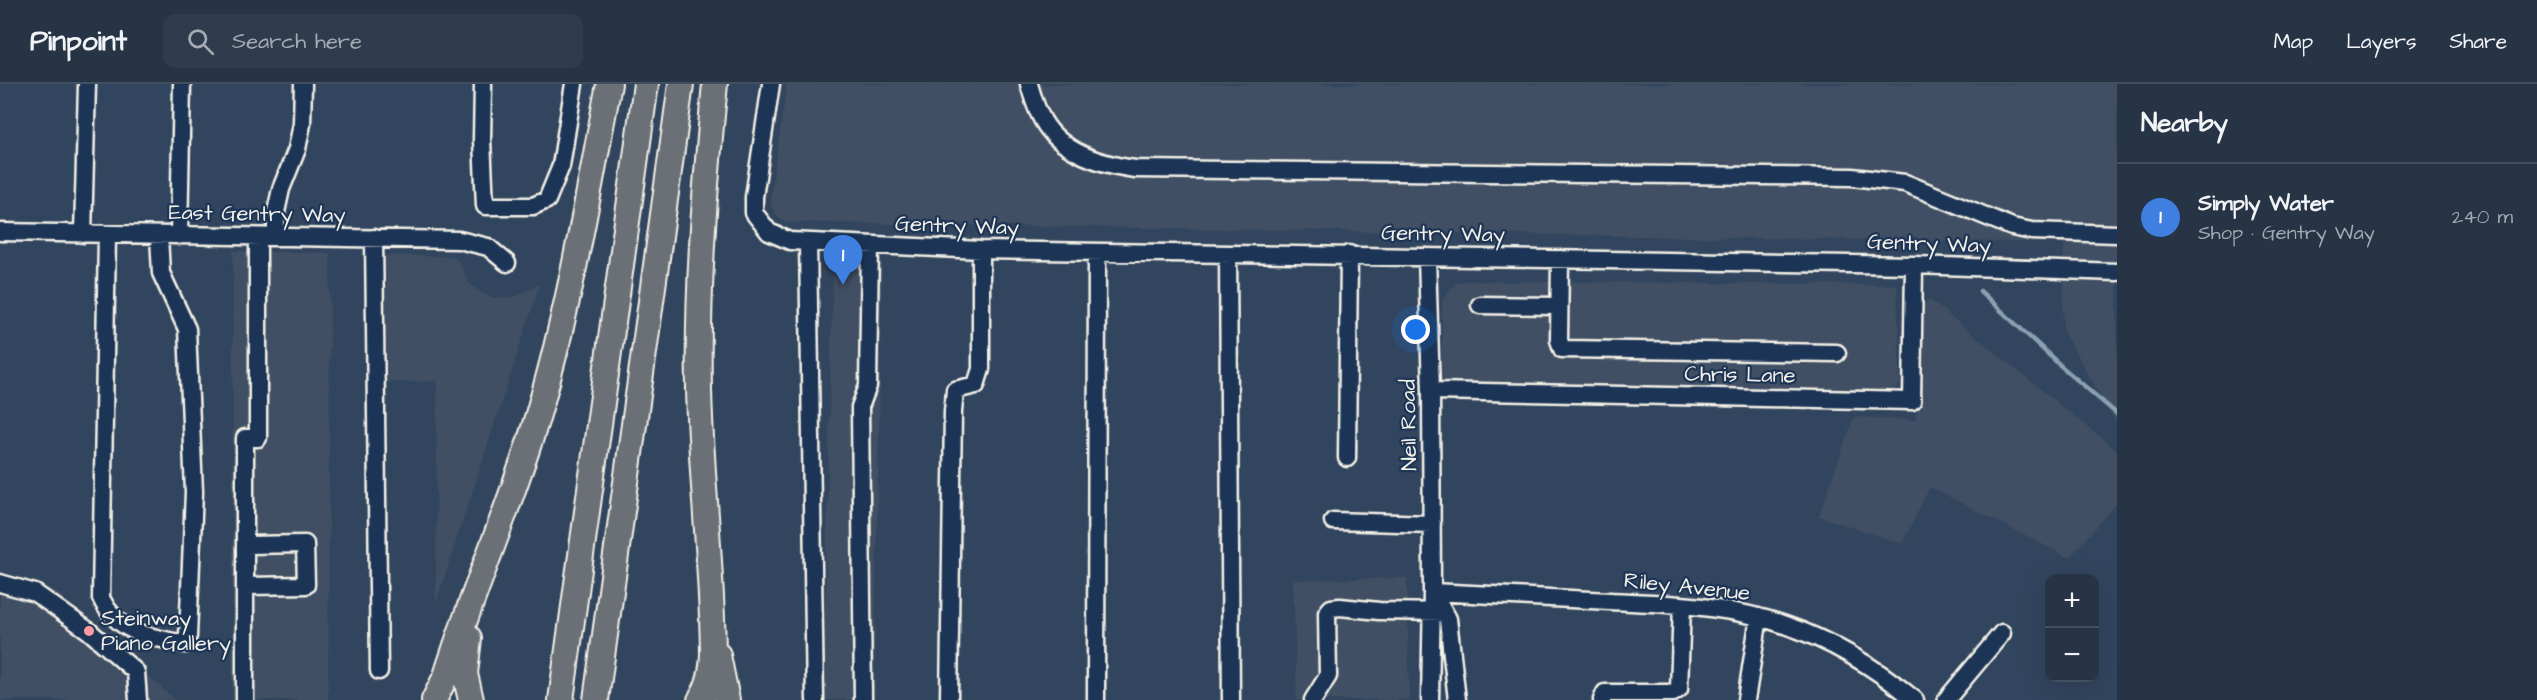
<!DOCTYPE html>
<html lang="en">
<head>
<meta charset="utf-8">
<style>
	:root { --surface:#263446; --page:#2e3c4d; --text:#f1f3f6; --muted:#a4aab3; --line:#424f5f; --accent:#8c9099 }
	body { margin:0; font-family:"Architects Daughter",sans-serif; background:var(--page); color:var(--text) }
	.controls { position:absolute; right:18px; bottom:18px; display:grid; overflow:hidden; border-radius:12px; box-shadow:0 6px 24px #0002 }
	.controls button { width:54px; height:54px; display:grid; place-items:center; padding:0; border:0; border-bottom:2px solid var(--line); background:var(--surface); color:var(--text); font:30px sans-serif }
	.you { position:absolute; left:1416px; top:246px; width:21px; height:21px; margin:-15px; border:4px solid #fff; border-radius:50%; background:#1a73e8; box-shadow:0 0 0 9px #1a73e833 }
	.badge { display:grid; place-items:center; width:39px; height:39px; border-radius:50%; background:var(--accent); color:#fff; font-size:20px; font-weight:700 }
	.pin { position:absolute; translate:-50% -50px; filter:drop-shadow(0 2px 3px #0008) }
	.pin::after { content:''; position:absolute; top:32px; width:21px; height:18px; background:inherit; clip-path:polygon(0 0,100% 0,50% 100%) }
	.list { margin:0; padding:0; list-style:none }
	h2 { display:flex; justify-content:space-between; align-items:center; height:78px; margin:0; padding:0 24px; font-size:26px }
	h2 small { font-size:20px; font-weight:400; color:var(--muted) }
	.list li { display:grid; grid-template-columns:39px 1fr auto; gap:18px; align-items:center; box-sizing:border-box; height:108px; padding:0 24px; border-top:2px solid var(--line) }
	.list b { display:block; font-size:22px; white-space:nowrap }
	.list p { margin:0; font-size:20px; white-space:nowrap; color:var(--muted) }
	.list em { font-size:20px; font-style:normal; color:var(--muted) }
	.icon { flex:none; width:33px; height:33px; fill:none; stroke:currentColor; stroke-width:2; stroke-linecap:round; stroke-linejoin:round }
	.map { position:relative; flex:none; width:2117px; height:616px; overflow:hidden }
	header { display:flex; align-items:center; gap:36px; box-sizing:border-box; height:84px; padding:0 30px; background:var(--surface); border-bottom:2px solid var(--line) }
	header strong { font-size:28px }
	nav { display:flex; gap:33px; margin-inline-start:auto; font-size:21px }
	.search { width:420px; height:54px; background:var(--page); display:flex; align-items:center; gap:15px; box-sizing:border-box; padding:0 21px; border-radius:12px; color:var(--muted); font-size:22px }
	main { display:flex }
	aside { flex:1; background:var(--surface) }
	.map>svg:first-child { display:block }
</style>
</head>
<body>
<header>
<strong>Pinpoint</strong>
<div class="search"><svg class="icon" aria-label="search" viewBox="0 0 24 24"><circle cx="10" cy="10" r="6"/><path d="M15 15l6 6"/></svg>Search here</div>
<nav><a>Map</a><a>Layers</a><a>Share</a></nav>
</header>
<main>
<div class="map">
<svg width="2117" height="616" viewBox="0 0 2117 616">
	<rect width="100%" height="100%" fill="#32455e"/>
	<filter id="ink" filterUnits="userSpaceOnUse"><feTurbulence type="fractalNoise" baseFrequency=".0167" numOctaves="2"/><feDisplacementMap in="SourceGraphic" scale="12" xChannelSelector="R" yChannelSelector="G"/><feConvolveMatrix kernelMatrix="1 2 1 2 8 2 1 2 1" color-interpolation-filters="sRGB"/></filter>
	<g filter="url(#ink)">
		<path fill="#415063" d="M787,0H2117V341L2063,247L2064,159L785,138L776,131L771,121V108Z
			M233,167L330,169L328,616H232Z
			M384,171L454,173L460,179L468,198L479,208L495,214L514,213L540,200L436,519L437,297L387,298Z
			M833,179H882L874,616H823Z
			M1464,197L1897,201L1900,300L1891,309L1442,299V216L1455,200Z
			M1929,215L2117,367V419L2069,474L1930,403L1902,460L1819,432L1854,333L1916,336L1920,227Z
			M0,492L54,506L175,616H0Z
			M1407,494L1409,616H1297L1293,496Z"/>
		<g fill="none" stroke-linecap="round" stroke-linejoin="round">
			<path stroke="#8aa1b0" stroke-width="4.5" d="M1980,207L2061,282L2117,330"/>
			<g stroke="#f4f1e8" stroke-width="21">
				<path id="minor" d="M483,0L482,56L485,122H533L547,116L561,82L574,0
					M771,0L754,113V129L769,148L790,157L981,166L1914,181L2117,188
					M1029,0C1032,10 1035,22 1040,31C1057,68 1099,80 1135,85L1852,93L1905,99L2012,143L2032,147L2117,150
					M0,148L459,156L488,163L507,179
					M83,150L87,0
					M107,151L101,514C117,549 150,553 185,560L188,552L194,408L187,245L161,189L159,152
					M179,152L182,0
					M276,153V128L281,105L297,65L302,40L303,0
					M374,154L379,587
					M808,158L815,616
					M1228,170L1231,616
					M1427,173L1431,307L1432,508L1430,616
					M1560,175L1559,256L1562,265L1837,269
					M1480,221L1559,222
					M1431,307L1912,317L1914,181
					M1347,374L1349,170
					M1333,437L1432,440
					M0,499L35,509L89,547L136,588L138,616
					M245,502L306,501L305,460L245,461
					M1432,508C1492,511 1551,514 1610,517C1669,520 1729,521 1785,541C1833,557 1876,584 1915,616
					M1439,519L1448,535L1457,616
					M245,616V354H258V153
					M863,616L860,323L868,302L870,161
					M949,616L953,327L955,306L976,301L981,285V166
					M1096,616L1097,168
					M1313,616L1328,592L1327,529L1331,524L1340,523L1379,527L1444,528
					M1602,616L1605,609H1673L1679,605L1682,521
					M1746,616L1759,533
					M1946,616L2002,549"/>
			</g>
			<g stroke="#f4f1e8" stroke-width="28">
				<path id="highway" d="M469,554L465,590L471,616
					M718,571L727,616
					M434,616L446,592C472,509 507,430 533,347C568,234 587,116 609,0
					M561,616L646,0
					M596,616L681,0
					M700,616C710,601 712,587 713,570C712,481 701,393 699,305C697,203 705,101 715,0"/>
			</g>
			<use href="#minor" stroke="#1d3557" stroke-width="16"/>
			<use href="#highway" stroke="#6a7074" stroke-width="24"/>
		</g>
	</g>
	<circle fill="#ff9aa2" stroke="#1d3557" stroke-width="2" cx="89" cy="547" r="6"/>
	<g text-anchor="middle" dominant-baseline="central" stroke-width="4.5" stroke-linejoin="round" paint-order="stroke">
		<g font-size="22" fill="#f4f1e8" stroke="#1d3557">
			<text transform="translate(257 130) rotate(1)">East Gentry Way</text>
			<text transform="translate(957 142) rotate(2)">Gentry Way</text>
			<text transform="translate(1443 150) rotate(1)">Gentry Way</text>
			<text transform="translate(1929 160) rotate(2)">Gentry Way</text>
			<text transform="translate(1740 291) rotate(1)">Chris Lane</text>
			<text transform="translate(1409 341) rotate(-91)">Neil Road</text>
			<text transform="translate(1687 503) rotate(6)">Riley Avenue</text>
		</g>
		<g font-size="22" fill="#f4f1e8" stroke="#1d3557" text-anchor="start">
			<text x="101" y="534">Steinway<tspan x="101" dy="25">Piano Gallery</tspan></text>
		</g>
	</g>
</svg>
<div class="controls">
<button>+</button>
<button>−</button>
</div>
<div class="you"></div>
<div class="pin badge" style="left:843px;top:201px;background:#3f7fe0">1</div>
</div>
<aside>
<h2>Nearby<small></small></h2>
<ul class="list">
<li><span class="badge" style="background:#3f7fe0">1</span><div><b>Simply Water</b><p>Shop · Gentry Way</p></div><em>240 m</em></li>
</ul>
</aside>
</main>
</body>
</html>
